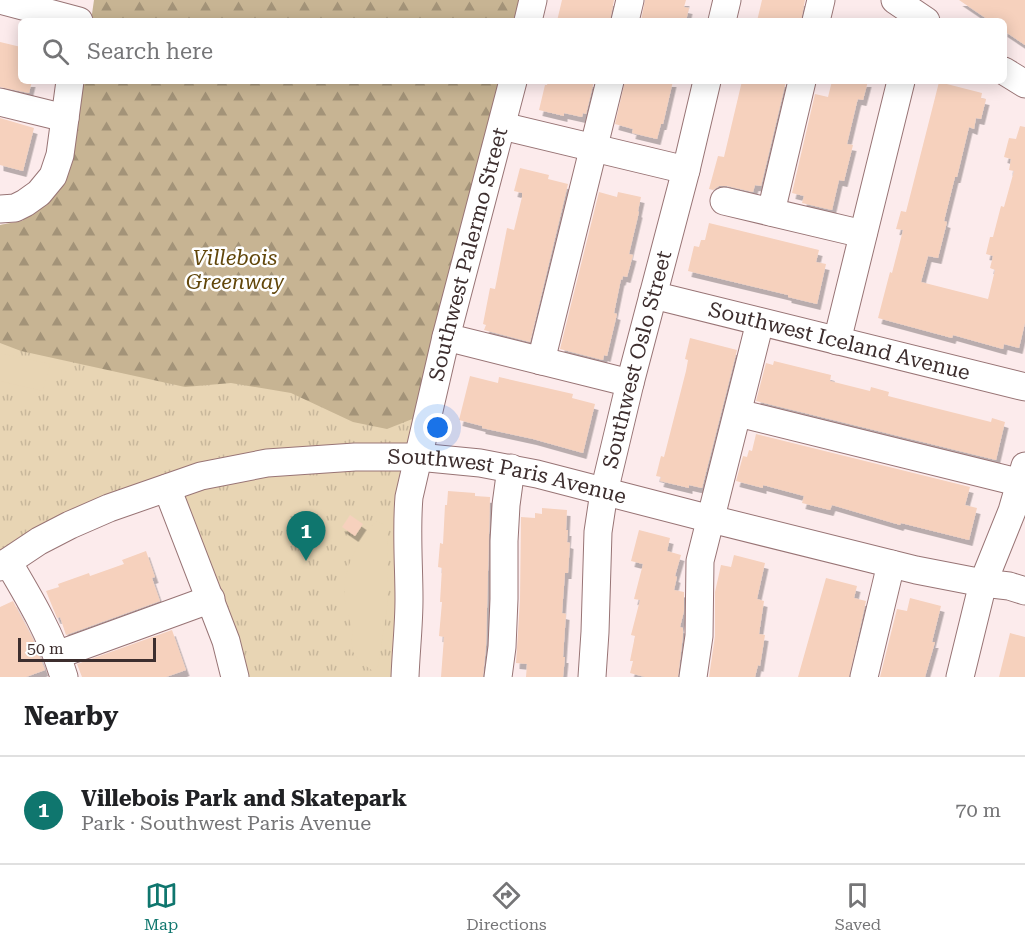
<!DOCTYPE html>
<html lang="en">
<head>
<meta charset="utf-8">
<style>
	:root { --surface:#fff; --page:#f6f6f6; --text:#202124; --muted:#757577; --line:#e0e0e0; --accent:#0f766e }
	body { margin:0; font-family:"Roboto Serif",serif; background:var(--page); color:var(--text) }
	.scale { position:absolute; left:18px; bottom:15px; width:138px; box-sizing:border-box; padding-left:6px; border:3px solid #3d2e2e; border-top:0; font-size:16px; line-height:21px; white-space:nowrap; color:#3d2e2e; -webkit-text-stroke:4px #fff; paint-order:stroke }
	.you { position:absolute; left:438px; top:428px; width:21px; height:21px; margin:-15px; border:4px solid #fff; border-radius:50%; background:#1a73e8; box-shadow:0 0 0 9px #1a73e833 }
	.badge { display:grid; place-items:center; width:39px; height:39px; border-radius:50%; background:var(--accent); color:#fff; font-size:20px; font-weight:700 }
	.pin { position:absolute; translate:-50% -50px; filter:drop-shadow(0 2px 3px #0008) }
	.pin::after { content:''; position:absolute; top:32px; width:21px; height:18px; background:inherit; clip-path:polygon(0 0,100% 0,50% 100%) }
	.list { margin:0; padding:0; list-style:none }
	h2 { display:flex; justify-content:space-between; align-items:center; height:78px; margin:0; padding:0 24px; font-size:26px }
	h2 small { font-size:20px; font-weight:400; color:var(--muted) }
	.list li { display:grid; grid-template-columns:39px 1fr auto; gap:18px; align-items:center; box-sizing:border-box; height:108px; padding:0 24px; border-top:2px solid var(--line) }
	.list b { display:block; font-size:22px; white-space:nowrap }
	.list p { margin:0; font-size:20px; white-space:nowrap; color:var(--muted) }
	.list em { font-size:20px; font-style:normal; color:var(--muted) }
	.icon { flex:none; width:33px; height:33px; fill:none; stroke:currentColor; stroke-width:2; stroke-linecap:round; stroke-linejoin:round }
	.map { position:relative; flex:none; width:1025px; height:677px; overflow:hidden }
	.search { position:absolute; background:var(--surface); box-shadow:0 3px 15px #0003; left:18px; right:18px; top:18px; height:66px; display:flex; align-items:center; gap:15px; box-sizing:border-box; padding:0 21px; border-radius:9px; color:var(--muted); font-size:22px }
	.sheet { height:186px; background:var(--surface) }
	nav { display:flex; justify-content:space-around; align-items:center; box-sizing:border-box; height:84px; border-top:2px solid var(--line); background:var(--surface); font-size:16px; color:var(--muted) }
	nav a { display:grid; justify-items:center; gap:3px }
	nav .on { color:var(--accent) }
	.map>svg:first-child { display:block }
</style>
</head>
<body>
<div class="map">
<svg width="1025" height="677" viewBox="0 0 1025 677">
	<defs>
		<pattern id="grass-tufts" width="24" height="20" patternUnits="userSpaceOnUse" patternTransform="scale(1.5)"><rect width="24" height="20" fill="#e8d5b4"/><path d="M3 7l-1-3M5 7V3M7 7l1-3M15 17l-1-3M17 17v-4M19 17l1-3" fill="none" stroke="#c8b79b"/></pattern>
		<pattern id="forest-firs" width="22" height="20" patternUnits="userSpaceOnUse" patternTransform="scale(1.5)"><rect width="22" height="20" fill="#c7b493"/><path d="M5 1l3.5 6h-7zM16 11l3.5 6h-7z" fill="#a39378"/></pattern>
		<filter id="shadow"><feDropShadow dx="3.5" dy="6" stdDeviation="0" flood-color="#0004"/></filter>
	</defs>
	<rect width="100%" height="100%" fill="#fcebec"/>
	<path fill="url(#grass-tufts)" d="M501,81L410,444L319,451L0,554V225L22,221L48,201Z
		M406,467L400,677H248L182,492L281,473Z"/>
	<path fill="url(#forest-firs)" d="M94,0H521L516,21H91Z
		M81,81H501L420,416L387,429L353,422L291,393L231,383L185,387L21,351L0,343V225L22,221L48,201Z"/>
	<path fill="#e8d5b4" d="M0,353L50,364L43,391L0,381Z
		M376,521L388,526L387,609L378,666L375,671H373C366,666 352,656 352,647C351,641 353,635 352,629C350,620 346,611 345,601C341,571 357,543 376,521Z"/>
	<path fill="#f6d1bd" filter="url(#shadow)" d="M562,0H614L610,21H557Z
		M645,0H686L684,7L689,8L686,21H641Z
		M762,0H805L801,21H757Z
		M959,0H1025V45L1004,31V21H990Z
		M0,42L21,47V81H32L29,93L0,87Z
		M548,81H594L586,114L583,113L582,117L564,113V116L539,110L545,85H547Z
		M625,81H673L663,124H661L657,139L632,133L633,129L615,124Z
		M742,81H786L761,186L755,185L753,192L727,186H719L713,190L709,189L718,156L724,157Z
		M832,81H868L863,100L858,99L857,102L847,144L853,145L844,181L839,180L832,210L802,203L804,196L792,193L815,94L828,97Z
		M939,82L982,93L981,98L986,99L981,119L976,118L974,129L969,127L957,177H955L944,221L947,222L938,258L928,256L921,282L988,299L995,270L990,268L993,256L986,254L990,237H993L1001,206L1004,207L1014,171L1009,170L1011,159L1004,157L1009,138L1016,139L1020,126L1025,127V323L1019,348L1004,344L1003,349L953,335L952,338L878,318L890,272L892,273L903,230L896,229L901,211L906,212Z
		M0,118L34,128L23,171L0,165Z
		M520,168L549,175L548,179L568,184L530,342L484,330L486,325L483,324L490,288L495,289L507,228L514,230L522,197V193L514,191Z
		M599,192L617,197L618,192L641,197L638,211L639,212L629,254L633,255L627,277L623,276L622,280L621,279L614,313L617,314L607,356L604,355L603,360L560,349Z
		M709,223L819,250L816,262L826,264L817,304L788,297V295L688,271L694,246L699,247L701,240H705Z
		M690,338L737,350L702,488L689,485V488L660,481L661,477L656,476L661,456L664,457L686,371L688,360L685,359Z
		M774,361L831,375L830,381L870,391L871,387L889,392L888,396L935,408L991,422L992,418L1005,422L996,460L756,401L766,363L773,365Z
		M470,376L498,383L499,377L573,394L572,398L595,404L583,453L533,439L482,428V426L459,420Z
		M756,434L970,487L965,505L977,508L969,540L901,523L900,525L832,505L830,510L802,503L804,496L763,485V488L736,481L743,456L747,457L749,450L752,451Z
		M448,491L475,493V496L490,497L486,646L483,677H441L444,637L439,636L442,602H440L442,568L438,567L440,543L443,544L445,505H447Z
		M542,508L567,510L566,530H568L567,542L570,543L568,573H565L562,613L566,614L563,657H565L563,677H526L527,664L516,663L520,600L521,517L535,518V513L542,514Z
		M350,515L363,524L355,536L342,527Z
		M639,530L670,538L667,551L681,555L675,576L677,577L674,590L684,592V611L680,627L683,628V635L678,677H645L630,673L633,661H630L635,636L631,635L640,600L634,599L643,564L631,561Z
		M146,551L155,577L152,578L160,601L66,635L60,617L57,618L46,591L59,587L58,584L89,573L90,576L124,564L122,560Z
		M734,555L765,563L757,599L764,601L759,634L765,635L760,666L758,665L755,677H709L715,636V592L721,565L731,567Z
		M826,578L857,586L854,598L866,601L849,677H798Z
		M910,598L941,606L932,642H935L925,677H880L897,609L907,611Z
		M13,601L33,639L45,670L26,677H0V607Z
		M172,630L186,670L166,677H82L77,664Z
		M1010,633L1025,637V677H999Z"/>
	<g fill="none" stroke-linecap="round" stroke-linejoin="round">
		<g stroke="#987475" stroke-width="29">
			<g id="minor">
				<path d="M0,0L79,21"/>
				<path d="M895,0L926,21"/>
				<path d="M528,21L533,0"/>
				<path d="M625,21L630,0"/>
				<path d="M722,21L727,0"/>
				<path d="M816,21L821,0"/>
				<path d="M1004,71L1025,84"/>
				<path d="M0,102L65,118"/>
				<path d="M502,126L686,170"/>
				<path d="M724,201L863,234"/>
				<path d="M0,209L15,208L25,203L39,193L53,176L60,155L70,81"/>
				<path d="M771,212L802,81"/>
				<path id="s1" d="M653,295L1025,387"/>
				<path d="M446,337L630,383"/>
				<path d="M837,341L901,81"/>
				<path d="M541,361L610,81"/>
				<path d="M738,413L1021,483"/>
				<path d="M167,488L226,641L235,677"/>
				<path d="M8,562C30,599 52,636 64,677"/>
				<path id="s2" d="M0,567L39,541L70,525L109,508L201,476L267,463L355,457H418L480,463L537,474L711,519L916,570L983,583L1009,586L1025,591"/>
				<path d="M57,655L211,599"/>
				<path id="s3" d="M405,677C406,651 409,625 409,599C409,565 406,531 409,497L446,337L513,81"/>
				<path d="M498,677L502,647L504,599V541L506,505L511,468"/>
				<path id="s4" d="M592,677L595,632L598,532L604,492L630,383L686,170L707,81"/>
				<path d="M693,677L699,636L700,561L760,322"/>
				<path d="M864,677L891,564"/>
				<path d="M960,677L983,583L1012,511L1025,466"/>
			</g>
		</g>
		<use href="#minor" stroke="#fff" stroke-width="27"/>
	</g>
	<g text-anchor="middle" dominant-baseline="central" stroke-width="5" stroke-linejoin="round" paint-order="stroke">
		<g font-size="21" fill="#3d2e2e" stroke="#fff">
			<text stroke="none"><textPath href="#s3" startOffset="430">Southwest Palermo Street</textPath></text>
			<text stroke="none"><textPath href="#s1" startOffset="192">Southwest Iceland Avenue</textPath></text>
			<text stroke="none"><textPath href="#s4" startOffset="322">Southwest Oslo Street</textPath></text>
			<text stroke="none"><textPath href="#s2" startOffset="531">Southwest Paris Avenue</textPath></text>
		</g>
		<g font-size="21" font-style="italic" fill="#62470b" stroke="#fff">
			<text x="235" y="258">Villebois<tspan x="235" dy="24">Greenway</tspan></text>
		</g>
	</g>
</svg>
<div class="scale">50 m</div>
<div class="you"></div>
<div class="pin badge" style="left:306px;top:561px">1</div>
<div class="search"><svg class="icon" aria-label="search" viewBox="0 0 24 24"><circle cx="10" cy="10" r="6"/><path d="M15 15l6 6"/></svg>Search here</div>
</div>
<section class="sheet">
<h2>Nearby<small></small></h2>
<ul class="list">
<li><span class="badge">1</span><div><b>Villebois Park and Skatepark</b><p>Park · Southwest Paris Avenue</p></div><em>70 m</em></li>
</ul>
</section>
<nav>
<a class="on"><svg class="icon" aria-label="map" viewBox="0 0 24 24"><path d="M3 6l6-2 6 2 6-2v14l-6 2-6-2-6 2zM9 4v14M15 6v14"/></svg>Map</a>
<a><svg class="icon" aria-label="directions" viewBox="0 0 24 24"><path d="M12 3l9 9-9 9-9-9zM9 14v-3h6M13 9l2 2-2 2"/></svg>Directions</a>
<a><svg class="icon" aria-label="saved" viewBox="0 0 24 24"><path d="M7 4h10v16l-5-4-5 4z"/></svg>Saved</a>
</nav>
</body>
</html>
